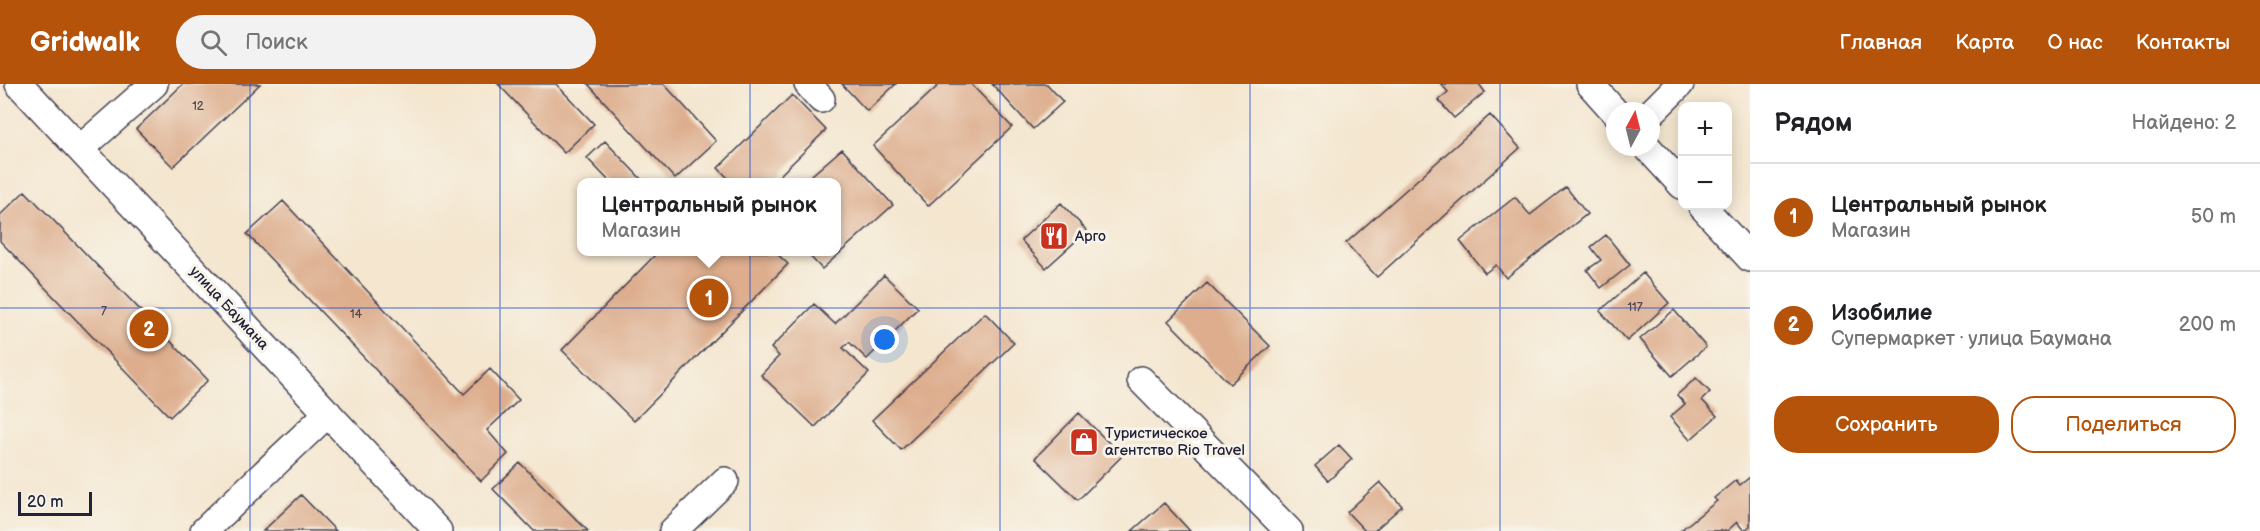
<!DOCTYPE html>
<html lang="ru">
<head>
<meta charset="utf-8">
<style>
	:root { --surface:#fff; --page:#f2f2f2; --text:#202124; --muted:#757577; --line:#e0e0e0; --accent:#b45309 }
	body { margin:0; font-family:"Balsamiq Sans",sans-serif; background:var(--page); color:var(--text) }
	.controls { position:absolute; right:18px; top:18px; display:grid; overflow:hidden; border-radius:12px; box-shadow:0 3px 15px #0003 }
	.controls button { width:54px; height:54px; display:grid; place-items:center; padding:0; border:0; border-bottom:2px solid var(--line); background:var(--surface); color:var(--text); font:30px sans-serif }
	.compass { position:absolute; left:1606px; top:18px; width:54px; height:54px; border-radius:50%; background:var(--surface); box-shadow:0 3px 15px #0003; rotate:7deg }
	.scale { position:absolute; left:18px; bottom:15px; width:74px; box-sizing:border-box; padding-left:6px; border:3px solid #22223b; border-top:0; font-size:16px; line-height:21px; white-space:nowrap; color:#22223b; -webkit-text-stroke:4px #f7f3e8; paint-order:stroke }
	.you { position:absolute; left:885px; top:256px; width:21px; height:21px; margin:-15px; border:4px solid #fff; border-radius:50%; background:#1a73e8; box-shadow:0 0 0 9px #1a73e833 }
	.badge { display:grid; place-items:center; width:39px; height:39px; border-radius:50%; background:var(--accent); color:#fff; font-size:20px; font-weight:700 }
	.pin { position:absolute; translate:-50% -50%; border:3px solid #fff; box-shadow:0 2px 6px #0006 }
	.popup { position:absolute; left:577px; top:94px; width:264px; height:78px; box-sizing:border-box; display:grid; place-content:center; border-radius:12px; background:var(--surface); filter:drop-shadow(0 2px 4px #0005); font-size:20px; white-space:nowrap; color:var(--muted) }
	.popup b { font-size:22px; color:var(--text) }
	.popup::after { content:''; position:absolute; left:50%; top:100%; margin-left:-12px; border:12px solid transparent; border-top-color:var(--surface) }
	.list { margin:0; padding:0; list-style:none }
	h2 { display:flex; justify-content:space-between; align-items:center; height:78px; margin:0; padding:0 24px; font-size:26px }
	h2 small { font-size:20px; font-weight:400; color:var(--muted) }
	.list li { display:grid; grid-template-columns:39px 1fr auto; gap:18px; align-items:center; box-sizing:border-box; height:108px; padding:0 24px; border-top:2px solid var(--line) }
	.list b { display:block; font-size:22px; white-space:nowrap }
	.list p { margin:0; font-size:20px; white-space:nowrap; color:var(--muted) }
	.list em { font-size:20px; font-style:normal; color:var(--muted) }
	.actions { display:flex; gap:12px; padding:18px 24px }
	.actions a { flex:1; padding:14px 0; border:2px solid var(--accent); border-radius:24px; text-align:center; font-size:21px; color:var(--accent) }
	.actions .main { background:var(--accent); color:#fff }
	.icon { flex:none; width:33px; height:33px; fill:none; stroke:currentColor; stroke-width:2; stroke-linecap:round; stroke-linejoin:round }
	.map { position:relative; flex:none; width:1750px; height:447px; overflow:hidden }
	header { display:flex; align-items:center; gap:36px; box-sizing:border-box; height:84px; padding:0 30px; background:var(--accent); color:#fff }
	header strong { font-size:28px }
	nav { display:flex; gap:33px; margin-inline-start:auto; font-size:21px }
	.search { width:420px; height:54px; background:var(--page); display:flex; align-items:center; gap:15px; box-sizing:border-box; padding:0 21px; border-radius:33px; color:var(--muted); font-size:22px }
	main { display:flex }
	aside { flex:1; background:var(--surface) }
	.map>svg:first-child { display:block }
</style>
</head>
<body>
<header>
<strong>Gridwalk</strong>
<div class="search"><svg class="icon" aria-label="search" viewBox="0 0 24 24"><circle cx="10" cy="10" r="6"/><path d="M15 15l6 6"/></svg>Поиск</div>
<nav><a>Главная</a><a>Карта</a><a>О нас</a><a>Контакты</a></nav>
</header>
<main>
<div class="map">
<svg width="1750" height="447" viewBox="0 0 1750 447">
	<rect width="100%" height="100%" fill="#f7f3e8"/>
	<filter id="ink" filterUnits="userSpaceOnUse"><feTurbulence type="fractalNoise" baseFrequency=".0167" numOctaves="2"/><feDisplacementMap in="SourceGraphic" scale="12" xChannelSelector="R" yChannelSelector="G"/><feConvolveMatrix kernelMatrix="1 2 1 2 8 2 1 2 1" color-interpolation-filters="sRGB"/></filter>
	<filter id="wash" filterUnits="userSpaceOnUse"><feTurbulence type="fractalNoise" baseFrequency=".008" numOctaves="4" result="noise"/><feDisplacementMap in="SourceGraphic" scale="24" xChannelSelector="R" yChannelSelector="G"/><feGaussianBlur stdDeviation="1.35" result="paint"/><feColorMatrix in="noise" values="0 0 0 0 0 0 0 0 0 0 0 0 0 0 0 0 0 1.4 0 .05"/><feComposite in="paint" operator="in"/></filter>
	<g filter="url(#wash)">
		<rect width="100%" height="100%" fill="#f4e6cf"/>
		<g id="blocks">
			<path fill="#ddad8d" d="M183,0H260L173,83L136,45Z
				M498,0H556L594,40L564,69Z
				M588,0H664L716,57L675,95Z
				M842,0H896L867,27Z
				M940,0H971L1012,43L928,122L873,62Z
				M992,0H1047L1063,18L1033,45Z
				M1441,0H1479L1485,8L1454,34L1438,16L1448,8Z
				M792,11L826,46L773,98H732L718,84Z
				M1490,31L1520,64L1377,193L1346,159Z
				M605,57L644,98H610L587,74Z
				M842,65L893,121L822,185L806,168H837V98H804Z
				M1566,103L1587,130L1506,194L1496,181L1485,189L1460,157L1515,113L1530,131Z
				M25,107L208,296L170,333L0,157V131Z
				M283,117L464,310L490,285L519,316L487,346L508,370L481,397L247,150Z
				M1061,119L1087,147L1046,184L1021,156Z
				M1606,151L1630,181L1601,204L1587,186L1601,176L1591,163Z
				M658,168H775L788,180L634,337L562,266Z
				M1643,189L1669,219L1627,257L1600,227Z
				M884,191L918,224L867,275L849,258L843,264L869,289L815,343L761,291L779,272L771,264L814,220L835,240Z
				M1207,199L1270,262L1230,300L1168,237Z
				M1674,226L1706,263L1672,292L1640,255Z
				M985,229L1014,259L901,366L872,336Z
				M1696,294L1710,308L1702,316L1717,332L1690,356L1670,333L1685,320L1677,311Z
				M1079,329L1122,372L1078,416L1035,374Z
				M1339,361L1352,375L1328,397L1315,382Z
				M520,379L588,447H534L493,405Z
				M1750,393V442L1744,447L1737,438L1727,447L1681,446L1717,417L1714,414L1736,396L1740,401Z
				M1380,398L1402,422L1374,447H1365L1347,428Z
				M301,411L336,447H263Z
				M1164,419L1190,447H1132Z"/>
		</g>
	</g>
	<g filter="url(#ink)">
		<use href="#blocks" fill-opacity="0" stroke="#423f51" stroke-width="1.5"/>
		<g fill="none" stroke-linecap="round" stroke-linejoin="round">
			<g stroke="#423f51" stroke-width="30">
				<path id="minor" d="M19,0L438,447
					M808,0L821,15
					M1590,0L1615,28
					M1651,29L1680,0
					M1647,63L1682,101
					M80,65L154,0
					M1702,122L1750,174
					M1141,296L1289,447
					M204,447L328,329
					M673,447L725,397"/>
			</g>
			<use href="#minor" stroke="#fff" stroke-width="27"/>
		</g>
	</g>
	<path fill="none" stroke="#1d4ed8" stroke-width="1.5" stroke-opacity="0.55" d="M250,0V447M500,0V447M750,0V447M1000,0V447M1250,0V447M1500,0V447M0,224H1750"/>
	<defs>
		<g id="restaurant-square" transform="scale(1.5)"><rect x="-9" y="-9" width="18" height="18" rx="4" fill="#c8321e" stroke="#f7f3e8"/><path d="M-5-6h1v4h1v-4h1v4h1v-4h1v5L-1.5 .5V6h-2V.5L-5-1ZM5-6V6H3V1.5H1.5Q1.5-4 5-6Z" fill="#fff"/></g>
		<g id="shop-square" transform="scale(1.5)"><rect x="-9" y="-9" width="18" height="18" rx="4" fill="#c8321e" stroke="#f7f3e8"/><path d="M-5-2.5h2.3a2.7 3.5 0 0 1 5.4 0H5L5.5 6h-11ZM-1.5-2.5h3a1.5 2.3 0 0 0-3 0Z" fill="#fff"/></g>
	</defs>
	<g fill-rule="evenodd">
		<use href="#restaurant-square" x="1054" y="152"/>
		<use href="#shop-square" x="1084" y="358"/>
	</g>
	<g text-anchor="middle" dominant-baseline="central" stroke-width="6" stroke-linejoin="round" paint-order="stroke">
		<g font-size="12" fill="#514550">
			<text x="198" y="22">12</text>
			<text x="1635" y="223">117</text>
			<text x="104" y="227">7</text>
			<text x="356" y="230">14</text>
		</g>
		<g font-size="15" fill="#22223b" stroke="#f7f3e8" text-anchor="start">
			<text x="1075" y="152">Арго</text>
			<text x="1105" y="349">Туристическое<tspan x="1105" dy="17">агентство Rio Travel</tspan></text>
		</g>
		<g font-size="15" fill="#22223b" stroke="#f7f3e8">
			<text transform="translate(229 224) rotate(47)">улица Баумана</text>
		</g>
	</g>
</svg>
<div class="controls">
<button>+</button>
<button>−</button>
</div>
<svg class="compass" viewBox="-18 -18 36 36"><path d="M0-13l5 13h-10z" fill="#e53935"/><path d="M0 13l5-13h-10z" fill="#757577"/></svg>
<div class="scale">20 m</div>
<div class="you"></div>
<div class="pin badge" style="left:709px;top:214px">1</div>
<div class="popup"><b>Центральный рынок</b>Магазин</div>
<div class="pin badge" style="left:149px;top:245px">2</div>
</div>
<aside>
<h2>Рядом<small>Найдено: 2</small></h2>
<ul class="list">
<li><span class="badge">1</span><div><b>Центральный рынок</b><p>Магазин</p></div><em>50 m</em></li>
<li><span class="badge">2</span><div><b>Изобилие</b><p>Супермаркет · улица Баумана</p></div><em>200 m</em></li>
</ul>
<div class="actions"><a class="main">Сохранить</a><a>Поделиться</a></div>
</aside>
</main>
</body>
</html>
